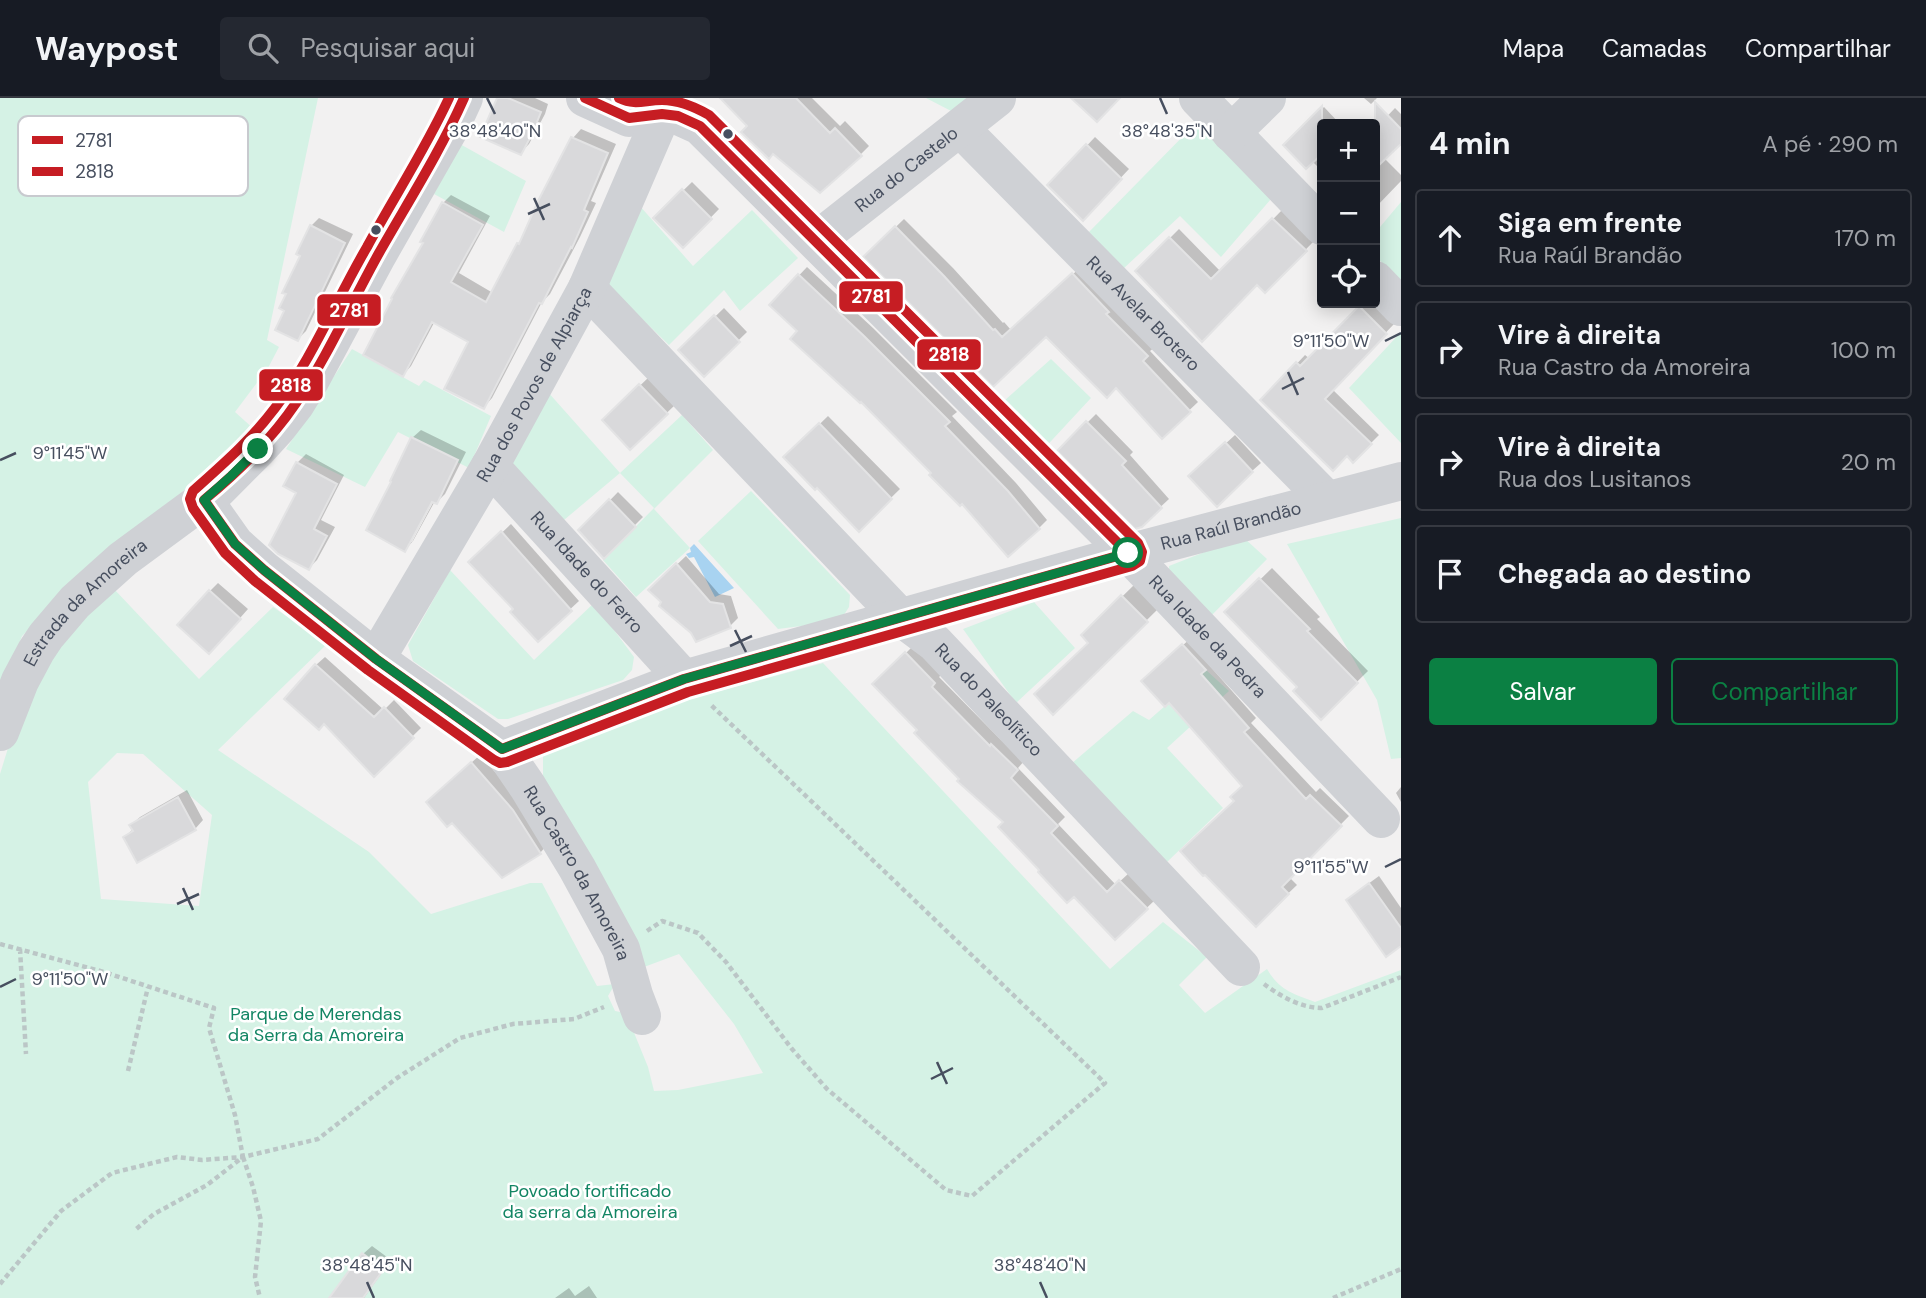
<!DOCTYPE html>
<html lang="pt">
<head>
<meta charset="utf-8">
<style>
	:root { --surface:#171b24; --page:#242831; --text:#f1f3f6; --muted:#9ea1a6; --line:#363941; --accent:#0b8043 }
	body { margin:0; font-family:"DM Sans",sans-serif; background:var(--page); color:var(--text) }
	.controls { position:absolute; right:21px; top:21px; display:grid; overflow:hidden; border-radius:7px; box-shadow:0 4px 18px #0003 }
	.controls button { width:63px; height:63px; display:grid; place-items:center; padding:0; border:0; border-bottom:2px solid var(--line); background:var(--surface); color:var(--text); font:35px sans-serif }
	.stop { position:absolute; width:21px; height:21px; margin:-16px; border:5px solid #0b8043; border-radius:50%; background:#fff }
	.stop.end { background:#0b8043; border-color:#fff; box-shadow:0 2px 7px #0008 }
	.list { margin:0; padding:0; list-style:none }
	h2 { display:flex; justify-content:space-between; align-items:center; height:91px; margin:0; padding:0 28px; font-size:30px }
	h2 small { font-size:23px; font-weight:400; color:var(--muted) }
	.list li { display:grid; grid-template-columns:46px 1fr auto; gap:21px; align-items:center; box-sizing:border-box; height:98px; margin:0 14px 14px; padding:0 14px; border:2px solid var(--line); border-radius:7px }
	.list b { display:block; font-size:26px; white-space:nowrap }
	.list p { margin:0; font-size:23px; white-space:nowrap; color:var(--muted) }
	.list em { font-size:23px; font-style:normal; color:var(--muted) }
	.actions { display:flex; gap:14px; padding:21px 28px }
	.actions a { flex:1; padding:16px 0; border:2px solid var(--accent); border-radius:7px; text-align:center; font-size:24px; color:var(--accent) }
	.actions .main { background:var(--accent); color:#fff }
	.icon { flex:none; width:38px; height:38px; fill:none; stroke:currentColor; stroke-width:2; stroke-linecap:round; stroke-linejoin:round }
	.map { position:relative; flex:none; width:1401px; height:1200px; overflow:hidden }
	header { display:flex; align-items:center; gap:42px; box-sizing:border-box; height:98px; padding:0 35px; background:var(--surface); border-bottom:2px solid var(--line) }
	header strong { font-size:33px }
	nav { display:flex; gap:38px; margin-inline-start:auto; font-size:24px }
	.search { width:490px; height:63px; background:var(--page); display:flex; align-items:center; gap:18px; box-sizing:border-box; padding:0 24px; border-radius:7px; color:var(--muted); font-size:26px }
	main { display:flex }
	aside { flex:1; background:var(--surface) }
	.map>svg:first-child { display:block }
</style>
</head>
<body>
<header>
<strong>Waypost</strong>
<div class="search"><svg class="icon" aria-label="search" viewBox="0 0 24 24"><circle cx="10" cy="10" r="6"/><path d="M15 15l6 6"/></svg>Pesquisar aqui</div>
<nav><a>Mapa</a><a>Camadas</a><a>Compartilhar</a></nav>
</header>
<main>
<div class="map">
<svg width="1401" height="1200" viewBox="0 0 1401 1200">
	<rect width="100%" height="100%" fill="#f2f1f1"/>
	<path fill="#d5f2e5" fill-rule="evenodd" d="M0,0H318L267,242L279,249L268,270L235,314L255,332L94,469L22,538L0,597Z
		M926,0H971L955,15Z
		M1196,25L1271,101L1221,159L1180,118L1123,171L1089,134Z
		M460,46L526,83L504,134L434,96Z
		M1401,104V183L1375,158V135Z
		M639,107L693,168L752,112L798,160L740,213L724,192L669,247L606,186Z
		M1401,234V345L1349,290Z
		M352,251L419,288L424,282L491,318L469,370L398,334L365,389L286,351Z
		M1051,261L1091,300L1040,355L995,311Z
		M547,293L620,375L682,317L713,352L654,411L690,450L636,499L603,462L654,410L620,375L564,422L516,378L512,363Z
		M751,393L850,497L849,509L840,523L778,531L698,443Z
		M1401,420V660L1391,661L1377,602L1287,446Z
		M1243,439L1267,461L1207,522L1169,477V468Z
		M450,472L534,562L594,505L634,559L632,572L623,582L508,621H498L413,563L408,547Z
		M114,491L199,581L273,509L327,546L218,652L369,754L431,816L530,785H542L597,888L615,886L608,898L615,913L626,915L648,969L654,993L678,992L763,975L734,926L679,856L644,869L543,686V655L557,642L708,596L823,565L1110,871L1163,824L1207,859L1179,887L1205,915L1267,871C1279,892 1293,896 1315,904L1401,872V1200H0V676L22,605L68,533ZM117,655L143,656L212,717L199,808L101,801L88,684Z
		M1034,504L1075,550L1016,605L963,531Z
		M1206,572L1229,593L1167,650L1223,710L1167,764L1071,666L1133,613L1149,622Z"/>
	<path fill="#a8d3f1" d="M694,446L734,490L715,499L694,459L689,460L686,456L691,454L690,450Z"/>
	<path fill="#0003" fill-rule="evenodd" d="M499,0H535L548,6L545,16L529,46L520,55Z
		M723,0H812L840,28L845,23L869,48L860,57L749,28Z
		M1364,0H1377L1371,6Z
		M1324,9L1340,26H1322V73L1312,63L1286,47Z
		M1395,10L1401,16V43L1384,60L1401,77V83L1375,110V31Z
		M581,31L616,46L591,103L596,105L580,139L550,196L542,204L492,300L484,309L470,243L435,223L411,268L403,277L425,144L443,105L451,97L490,118L459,175L493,195L518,146L524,140L573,40Z
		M1095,39L1129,71L1083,120L1050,87Z
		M692,84L719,111L683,148L655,120Z
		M1282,112L1314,143L1265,193L1257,185L1202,242L1137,173L1179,131L1221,174Z
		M319,120L353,136L306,233L298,241L286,212L311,128Z
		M904,121L953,170L1003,225L1004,224L1011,232L1082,168L1155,249L1150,253L1198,304L1162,338L1116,288L1046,237L993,287L865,159Z
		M807,169L873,230L957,314L952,318L1016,385L1047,422L1039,430L962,403L933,375L799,233L771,207Z
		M1364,205H1373L1394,226L1332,291L1379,337L1353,363L1347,356L1263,302L1305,257L1310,261Z
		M724,210L747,234L704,276L681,252Z
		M649,279L675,307L630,350L604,322Z
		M1096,316L1133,354L1130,357L1169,401L1141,427L1059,353Z
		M828,318L900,391L859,431L786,359Z
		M421,332L466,354L445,396L437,404L435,403L413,443L405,452L412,340ZM434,395L437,397L412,444H408Z
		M1235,337L1261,365L1252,373L1199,370Z
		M306,356L344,377L321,422L335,429L317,462L309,470L298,395L297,365Z
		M618,394L643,419L604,458L581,432Z
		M511,426L579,503L538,541L515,511L471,464Z
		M686,458L719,496L731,498L738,520L730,528L693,534L650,492Z
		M1272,470L1320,519L1317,521L1368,573L1321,619L1299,589L1227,514Z
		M218,485L248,511L217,546L210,493Z
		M1134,487L1158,511L1053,615L1090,545L1083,537Z
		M1192,539L1209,567L1256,620L1251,625L1316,694L1320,690L1349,718L1289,779L1297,787L1256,826L1236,703L1244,688L1152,575Z
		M914,547L942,576L939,579L999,640L1025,662L1018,670L1065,719L1058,726L1116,787L1129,775L1155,802L1115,840L1074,797L1042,772L1005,724L961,681L919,632L874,587Z
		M325,559L384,612L394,602L421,630L374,676L316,567Z
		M480,657L521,703L548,746L540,755L436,696Z
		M1401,689V704L1396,695Z
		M187,692L203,722L195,731L125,739L133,731L131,727L140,719Z
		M1379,778L1401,810V846L1387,856L1348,802L1357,794Z
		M372,1148L391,1162L364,1200H342L363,1156Z
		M589,1188L597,1200H555L569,1190L575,1198Z"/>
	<path fill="#d9d9db" stroke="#e3e3e4" stroke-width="2" d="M497,0H508L541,14L537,24L538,25L521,57L480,39Z
		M720,0H796L830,35L835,30L862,58L820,95L773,56L769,61L741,34L747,28Z
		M1071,0H1120L1097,24Z
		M1375,4L1401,31V46L1375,71Z
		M1322,8V56L1306,71L1283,47Z
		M571,39L608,55L584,112L588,114L572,150L571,149L542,206L539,205L484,311L444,291L468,244L432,224L403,279L363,257L392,201L391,200L423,145L420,144L442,104L483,127L451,184L486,204L517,145L519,146L538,103Z
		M1086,46L1122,81L1083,123L1047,87Z
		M682,91L712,121L683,150L653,120Z
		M1272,120L1307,153L1265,195L1257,187L1202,244L1135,173L1169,139L1211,181Z
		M310,127L345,145L298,243L275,232L284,213L279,210L286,196L282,195L300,158L296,156Z
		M895,128L944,178L993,232L995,231L1002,239L1072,175L1109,214L1106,216L1148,258L1143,263L1191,314L1162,341L1116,290L1107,300L1046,239L993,289L863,159Z
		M798,176L864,238L950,324L945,328L1008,393L1040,431L1008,459L962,406L960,408L929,377L931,375L861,304L860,305L790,241L797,233L769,207Z
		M1359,208L1387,236L1325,301L1372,346L1353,365L1347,358L1333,373L1260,302L1296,264L1300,268Z
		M714,217L740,244L704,279L678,252Z
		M639,286L668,316L630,352L602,322Z
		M1086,323L1126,363L1122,367L1162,410L1142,429L1135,431L1057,353Z
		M819,325L892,401L859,434L817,390L815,392L783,359Z
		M411,339L458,362L437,406L432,404L405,454L366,432L391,384L390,383Z
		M1225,344L1253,374L1217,409L1188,378Z
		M296,364L337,386L314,431L327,438L309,472L278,456L269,447L296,395L283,388Z
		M609,401L636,429L604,461L578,432Z
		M501,433L572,513L538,544L510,514L513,511L468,464Z
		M676,465L710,504L723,506L731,530L696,544L691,535L659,508L661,504L648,492Z
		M1259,480L1310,531L1307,533L1358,585L1321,622L1293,593L1297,589L1224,514Z
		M209,492L241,521L209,556L177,527Z
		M1121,497L1148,524L1053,617L1034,596L1088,545L1081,537Z
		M1182,546L1206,572L1201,576L1249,630L1244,634L1306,701L1310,697L1342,728L1282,789L1289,796L1256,829L1205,777L1203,778L1180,753L1234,703L1230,699L1242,688L1169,605L1165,609L1141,583Z
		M905,554L935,585L932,589L990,648L991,646L1018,672L1011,680L1058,728L1051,735L1107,794L1119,782L1148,811L1115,842L1074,799L1067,805L1038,774L1039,772L998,729L1003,724L957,683L959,681L914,635L917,632L872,586Z
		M315,566L374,619L384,609L414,640L374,679L324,626L319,632L284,601Z
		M471,664L513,712L541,756L502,780L452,725L447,729L426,704Z
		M178,699L196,732L137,765L123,739L133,733L129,727Z
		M1369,785L1401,830V848L1386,859L1346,802Z
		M362,1155L384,1171L363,1200H329Z"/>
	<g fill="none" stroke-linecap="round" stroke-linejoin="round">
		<path stroke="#bbc6c6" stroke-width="4.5" stroke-dasharray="5 3.5" stroke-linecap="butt" d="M647,833L662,823L698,835L726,864L792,951L827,991L946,1092L972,1098L1105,985L710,606
			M0,846L104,874L214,910L209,930L235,1017L243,1059L207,1087L154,1116L135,1132
			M20,851L26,956
			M1264,886C1280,898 1301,910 1322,910L1401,879
			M128,973L148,889
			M243,1059L253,1089L261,1123L255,1179L260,1200
			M0,1186L61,1113L112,1075L177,1059L202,1062L243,1059L318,1041L397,980L460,940L513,926L574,921L604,909
			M1333,1200L1401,1171"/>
		<g stroke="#cfd1d5" stroke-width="38">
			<path id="s1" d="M585,0L629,20L662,16L678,18L700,28L1128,455L1381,721"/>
			<path d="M1198,0L1322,128"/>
			<path id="s2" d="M960,30L1327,402"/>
			<path d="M1231,35L1267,0"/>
			<path id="s3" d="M817,142L997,0"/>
			<path d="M1375,182L1401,209"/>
			<path id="s4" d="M587,190L900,519L935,545L1241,869"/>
			<path id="s5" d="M490,368L684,581"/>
			<path id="s6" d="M204,402L235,446L264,472L376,561L502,651L528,689L577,770L621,851L634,897L642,918"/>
			<path id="s7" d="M376,561L490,368L587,190L669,0"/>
			<path id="s8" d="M0,634L20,583L36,553L46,538L75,504L123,461L218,391L258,351L278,329L295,307L311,281L377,158L451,28L464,0"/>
			<path id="s9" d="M502,651L684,581L1128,455L1401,383"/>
		</g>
		<g stroke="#fff" stroke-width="16">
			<path id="bus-1" d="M585,0L629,20L662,16L678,18L700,28L1128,455
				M204,402C238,374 271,342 296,305C328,258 351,205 379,155C408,104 440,54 464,0
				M204,402L235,446L264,472L376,561L502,651
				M502,651L684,581L1128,455"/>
		</g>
		<g stroke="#fff" stroke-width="16">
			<path id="bus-2" d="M449,0C425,52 394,99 367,149C336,202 312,261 275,310C251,342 222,367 193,393L190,401L193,410L225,455L255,483L368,572L494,662L500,665L507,664L688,594L1132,468L1140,463L1142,454L1138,445L709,17C695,9 679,2 662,2C644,2 636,8 619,0"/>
		</g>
		<use href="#bus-1" stroke="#c61d23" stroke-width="10"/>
		<use href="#bus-2" stroke="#c61d23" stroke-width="10"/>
	</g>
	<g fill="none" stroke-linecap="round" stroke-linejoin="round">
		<path stroke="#0b8043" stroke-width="9" d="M258,351L231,378L204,402L235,446L264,472L376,561L502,651L684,581L1128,455"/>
	</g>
	<path fill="none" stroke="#474f5f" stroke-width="2.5" d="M487,0L495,16M1160,0L1167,16M534,100L544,122M528,116L550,106M1385,243L1401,235M1288,274L1298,297M1282,291L1304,280M0,362L16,355M735,532L746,554M730,548L752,538M1385,769L1401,761M183,790L193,812M177,806L199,796M0,889L16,881M937,964L947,986M931,981L953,970M367,1184L374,1200M1040,1184L1047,1200"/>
	<g fill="#474f5f" stroke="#fff" stroke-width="2.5">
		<circle cx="728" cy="36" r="6"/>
		<circle cx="376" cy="132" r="6"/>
	</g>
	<g text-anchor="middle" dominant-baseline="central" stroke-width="5" stroke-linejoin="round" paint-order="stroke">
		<g font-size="18" fill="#474f5f" stroke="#fff">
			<text stroke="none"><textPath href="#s3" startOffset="114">Rua do Castelo</textPath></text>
			<text stroke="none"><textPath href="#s2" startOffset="261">Rua Avelar Brotero</textPath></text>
			<text stroke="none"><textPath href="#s7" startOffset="317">Rua dos Povos de Alpiarça</textPath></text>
			<text stroke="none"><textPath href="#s9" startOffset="763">Rua Raúl Brandão</textPath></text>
			<text stroke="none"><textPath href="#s5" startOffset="144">Rua Idade do Ferro</textPath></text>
			<text stroke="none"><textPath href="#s8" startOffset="158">Estrada da Amoreira</textPath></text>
			<text stroke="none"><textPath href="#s1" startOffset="842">Rua Idade da Pedra</textPath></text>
			<text stroke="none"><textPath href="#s4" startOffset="576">Rua do Paleolítico</textPath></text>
			<text stroke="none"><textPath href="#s6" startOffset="536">Rua Castro da Amoreira</textPath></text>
		</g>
		<g font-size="18" fill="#128563" stroke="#fff">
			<text x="316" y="916">Parque de Merendas<tspan x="316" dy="21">da Serra da Amoreira</tspan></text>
			<text x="590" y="1093">Povoado fortificado<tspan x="590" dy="21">da serra da Amoreira</tspan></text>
		</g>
	</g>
	<rect x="18" y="18" width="230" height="80" rx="10" fill="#fff" stroke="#c8cacf" stroke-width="2"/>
	<rect x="32" y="38" width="31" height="8" fill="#c61d23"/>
	<rect x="32" y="69" width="31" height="9" fill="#c61d23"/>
	<g font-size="19" fill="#474f5f">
		<text x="75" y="49">2781</text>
		<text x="75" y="80">2818</text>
	</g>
	<g font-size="18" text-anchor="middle" fill="#474f5f" stroke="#fff" stroke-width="5" stroke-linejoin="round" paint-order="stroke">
		<text x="495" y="39">38°48'40"N</text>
		<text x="1167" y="39">38°48'35"N</text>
		<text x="1331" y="249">9°11'50"W</text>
		<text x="70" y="361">9°11'45"W</text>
		<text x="1331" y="775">9°11'55"W</text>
		<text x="70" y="887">9°11'50"W</text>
		<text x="367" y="1173">38°48'45"N</text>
		<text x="1040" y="1173">38°48'40"N</text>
	</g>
	<g stroke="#fff" stroke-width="2.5">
		<rect x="838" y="182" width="66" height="33" rx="7" fill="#c61d23"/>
		<rect x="316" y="195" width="66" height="34" rx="7" fill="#c61d23"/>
		<rect x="916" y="240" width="66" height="33" rx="7" fill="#c61d23"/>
		<rect x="258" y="270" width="66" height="34" rx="7" fill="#c61d23"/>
	</g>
	<g font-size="19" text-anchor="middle" font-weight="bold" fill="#fff">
		<text x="871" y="205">2781</text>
		<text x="349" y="219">2781</text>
		<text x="949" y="263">2818</text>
		<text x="291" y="294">2818</text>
	</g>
</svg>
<div class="controls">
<button>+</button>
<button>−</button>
<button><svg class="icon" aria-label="locate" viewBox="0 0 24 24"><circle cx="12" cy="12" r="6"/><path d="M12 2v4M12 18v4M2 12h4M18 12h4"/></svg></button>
</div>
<div class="stop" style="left:1128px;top:455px"></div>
<div class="stop end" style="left:258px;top:351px"></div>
</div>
<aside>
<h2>4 min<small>A pé · 290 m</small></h2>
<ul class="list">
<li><svg class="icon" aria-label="ahead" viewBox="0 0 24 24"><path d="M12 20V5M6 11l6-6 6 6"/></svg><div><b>Siga em frente</b><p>Rua Raúl Brandão</p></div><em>170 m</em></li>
<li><svg class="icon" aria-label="right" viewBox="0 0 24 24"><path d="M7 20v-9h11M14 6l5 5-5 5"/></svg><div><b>Vire à direita</b><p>Rua Castro da Amoreira</p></div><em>100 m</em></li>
<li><svg class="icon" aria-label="right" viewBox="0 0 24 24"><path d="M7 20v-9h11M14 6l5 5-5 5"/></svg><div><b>Vire à direita</b><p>Rua dos Lusitanos</p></div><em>20 m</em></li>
<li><svg class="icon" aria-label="arrive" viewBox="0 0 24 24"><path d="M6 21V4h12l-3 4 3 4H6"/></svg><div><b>Chegada ao destino</b></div></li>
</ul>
<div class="actions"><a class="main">Salvar</a><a>Compartilhar</a></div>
</aside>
</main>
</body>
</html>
